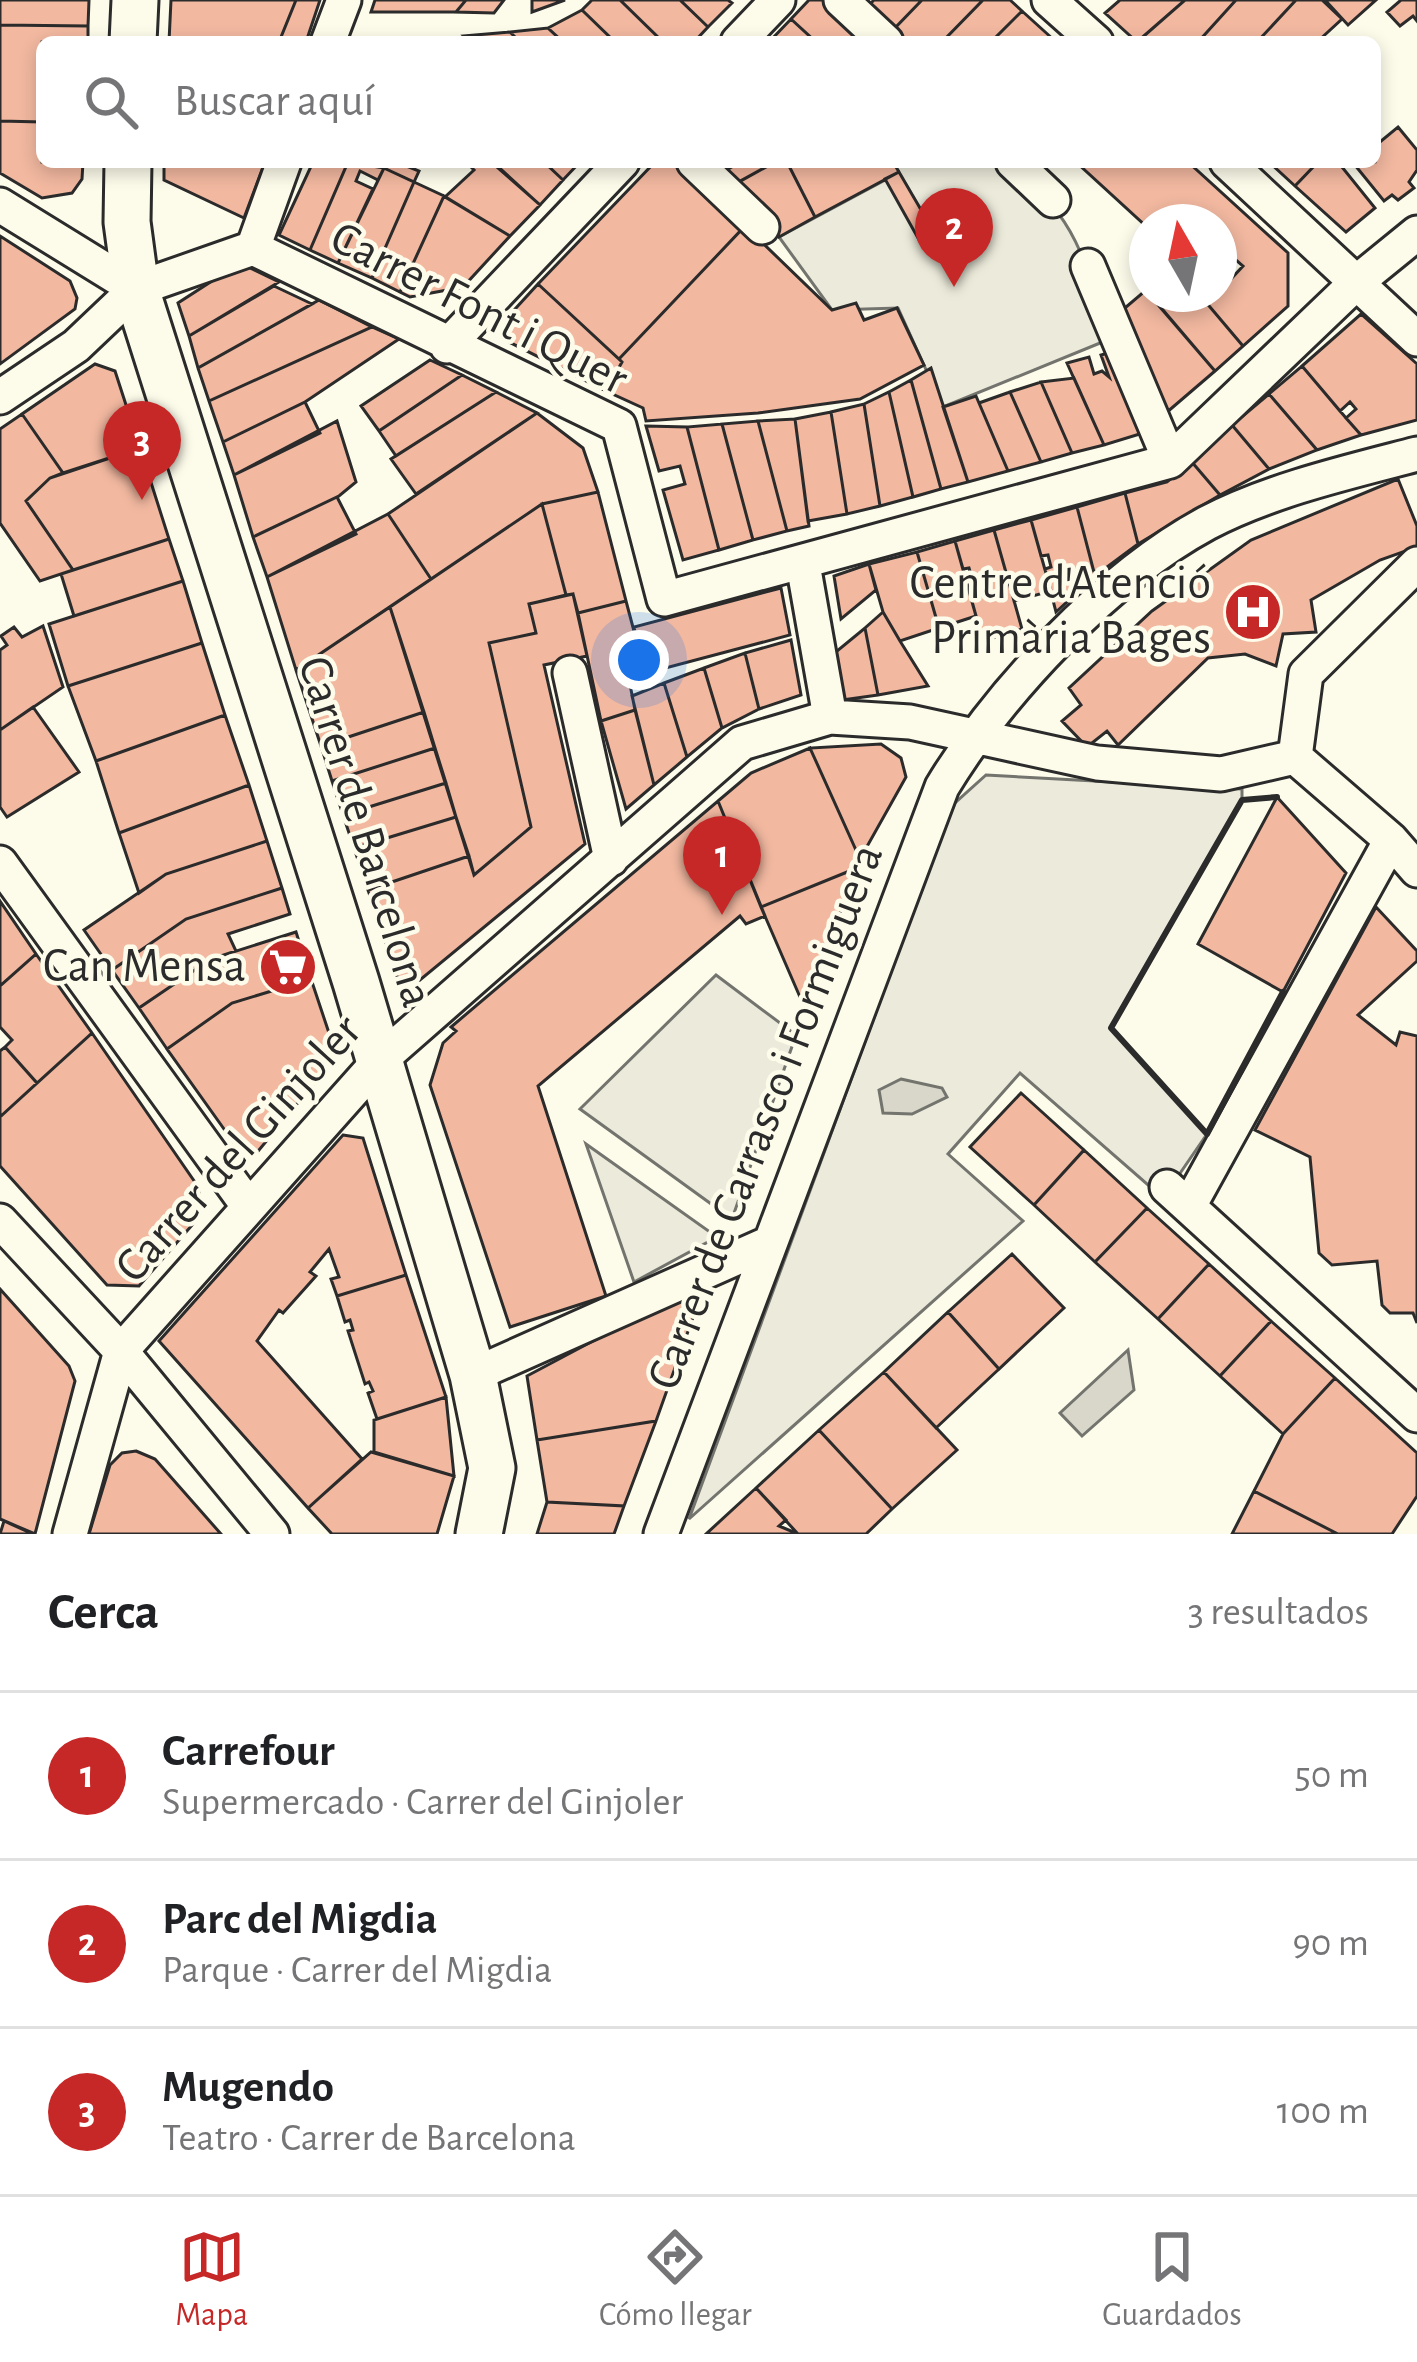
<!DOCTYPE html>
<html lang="es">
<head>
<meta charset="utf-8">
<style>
	:root { --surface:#fff; --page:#f6f6f6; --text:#202124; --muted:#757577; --line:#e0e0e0; --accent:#c62828 }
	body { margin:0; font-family:"Alegreya Sans",sans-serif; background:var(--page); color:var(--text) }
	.compass { position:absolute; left:1129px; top:204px; width:108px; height:108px; border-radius:50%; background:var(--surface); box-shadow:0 6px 18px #0003; rotate:351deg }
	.you { position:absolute; left:639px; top:660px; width:42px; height:42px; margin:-30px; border:9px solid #fff; border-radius:50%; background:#1a73e8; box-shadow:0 0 0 18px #1a73e833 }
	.badge { display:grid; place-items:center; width:78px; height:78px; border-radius:50%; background:var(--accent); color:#fff; font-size:39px; font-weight:700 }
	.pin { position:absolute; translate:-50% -99px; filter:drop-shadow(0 3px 6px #0008) }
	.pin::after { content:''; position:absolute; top:63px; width:42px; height:36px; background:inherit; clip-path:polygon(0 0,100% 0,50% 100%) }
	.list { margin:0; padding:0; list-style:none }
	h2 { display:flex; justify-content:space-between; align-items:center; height:156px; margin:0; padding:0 48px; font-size:51px }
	h2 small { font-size:39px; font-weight:400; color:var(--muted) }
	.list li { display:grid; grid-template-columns:78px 1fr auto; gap:36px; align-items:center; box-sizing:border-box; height:168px; padding:0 48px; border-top:3px solid var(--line) }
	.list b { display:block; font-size:45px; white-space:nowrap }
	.list p { margin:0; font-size:39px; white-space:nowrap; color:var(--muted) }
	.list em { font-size:39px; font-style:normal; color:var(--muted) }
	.icon { flex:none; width:66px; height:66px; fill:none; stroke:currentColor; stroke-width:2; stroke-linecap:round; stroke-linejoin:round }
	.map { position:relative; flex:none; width:1417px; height:1534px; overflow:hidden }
	.search { position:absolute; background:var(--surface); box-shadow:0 6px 18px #0003; left:36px; right:36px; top:36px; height:132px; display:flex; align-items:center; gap:30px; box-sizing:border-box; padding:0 42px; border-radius:18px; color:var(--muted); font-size:45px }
	.sheet { height:660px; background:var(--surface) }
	nav { display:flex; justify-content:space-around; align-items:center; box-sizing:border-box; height:168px; border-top:3px solid var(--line); background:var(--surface); font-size:33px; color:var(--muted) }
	nav a { display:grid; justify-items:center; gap:6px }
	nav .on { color:var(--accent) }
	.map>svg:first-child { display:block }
</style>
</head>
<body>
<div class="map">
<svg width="1417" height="1534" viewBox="0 0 1417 1534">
	<rect width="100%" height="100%" fill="#fdfbea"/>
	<path fill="#ecebdb" stroke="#74746e" stroke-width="3" d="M893,162H1009C1077,221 1086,255 1105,341L943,407L898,308L832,310L779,237L898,173Z
		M716,975L796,1035L732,1219L580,1109Z
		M586,1144L717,1237L634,1282Z"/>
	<path fill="#eceadb" stroke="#74746e" stroke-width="3" d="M986,775L1242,789V800L1111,1028L1207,1134L1163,1198L1020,1073L948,1154L1023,1221L689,1519L939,841L955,803Z"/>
	<path fill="#d8d7c9" stroke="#74746e" stroke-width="3" d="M901,1079L942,1088L947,1097L912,1114L883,1113L879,1090Z
		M1128,1350L1134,1390L1082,1436L1060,1413Z"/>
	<path fill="#f2b8a0" stroke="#2b2b2b" stroke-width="3" d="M0,0H89L88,26L0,25Z
		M171,0H296L279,42H169Z
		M296,0H320L306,42H279Z
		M375,0H466L456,12H371Z
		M466,0H504L494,13L456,12Z
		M532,0H565L532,12Z
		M592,0H620L663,42H615L582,10Z
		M620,0H680L708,27L694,42H663Z
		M680,0H728L732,3L708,27Z
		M809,0H823L870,42H816L791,19Z
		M874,0H922L894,29L868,6Z
		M922,0H983L942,42H908L894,29Z
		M983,0H1010L1022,11L991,42H942Z
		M1120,0H1185L1137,42L1105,13Z
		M1185,0H1236L1198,42H1137Z
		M1236,0H1296L1257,42H1198Z
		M1296,0H1322L1342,19L1317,42H1257Z
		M1325,0H1376L1348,25Z
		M1401,0H1417V21L1413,16L1400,26L1387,12Z
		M582,10L615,42H563L548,28Z
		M1022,11L1054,40L991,42Z
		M791,19L816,42H769Z
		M0,25L88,26V42H42V122L0,121Z
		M548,28L563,42H520L510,32Z
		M510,32L520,42H471L464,36Z
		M0,121L42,122V162H83L82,179L72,193L42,198L0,173Z
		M1398,127L1417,150V170L1409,182L1414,188L1398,200L1392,195L1384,201L1354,164L1375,162V146Z
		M164,162H265L244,218L164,180Z
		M313,162H348L310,250L279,235Z
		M348,162L384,168L378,180L360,171L356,181L373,189L338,263L310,250Z
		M371,162H408L404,165L419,171L414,182Z
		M466,162H493L540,205L510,236L445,197L474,170Z
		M504,162H544L563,180L540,205L498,168Z
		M544,162H580L563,180Z
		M655,162H676L745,226L619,359L538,284Z
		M740,162H775L731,186L720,174Z
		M775,162H787L815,217L779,237L756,197L749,200L739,182Z
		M787,162H893L899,172L815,217Z
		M1076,162H1188L1288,253V306L1243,346L1199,294H1219V267L1230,280L1243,266L1228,253L1219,262V222H1147V227Z
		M1269,162H1318L1295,186Z
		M1318,162H1338L1375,208L1346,232L1295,186Z
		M384,168L414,182L372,278L338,263Z
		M899,172L938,239L923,247L885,179Z
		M414,182L444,196L400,292L372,278Z
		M444,196L510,236L463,287L410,297L400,292Z
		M745,226L832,310L856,303L864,320L897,308L924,365L860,399L758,413L646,421L643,408L606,391L622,362L619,359Z
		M0,236L70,281L77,298L75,309L0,364Z
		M240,263L279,282L189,336L178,303Z
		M538,284L622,362L606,391L507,341L506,319Z
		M274,286L312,304L198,368L189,336Z
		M1146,290L1215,371L1166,413L1119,313Z
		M1159,294H1199L1243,346L1215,371L1153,299Z
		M319,300L372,327L209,401L198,368Z
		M1361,314L1417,364V420L1361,435L1346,418L1356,409L1350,402L1340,411L1302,366Z
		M372,327L399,339L305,402L223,442L209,401Z
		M1111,352L1143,433L1104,445L1067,363L1089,357L1094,374L1102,371L1109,377L1101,355Z
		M430,360L462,375L379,431L361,406Z
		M95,364L115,371L140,448L63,473L22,414Z
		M1302,366L1346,418L1361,435L1317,450L1269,394Z
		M931,368L968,482L941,489L911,380Z
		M462,375L496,392L396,456L379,431Z
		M1074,378L1104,445L1072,453L1041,382Z
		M911,380L941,489L913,497L889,392Z
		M1041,382L1072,453L1041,462L1010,392Z
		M496,392L537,413L416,494L391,459Z
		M889,392L913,497L880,506L864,404Z
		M1010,392L1041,462L1008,471L979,403Z
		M1269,394L1317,450L1269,469L1232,425Z
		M976,396L1008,471L968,482L943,407Z
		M305,402L320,433L234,475L223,442Z
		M864,404L880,506L847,514L831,412Z
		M831,412L847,514L808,521L795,419Z
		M537,413L583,448L598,492L542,504L431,579L388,514Z
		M22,414L63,473L50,478L26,501L73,570L40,581L0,523V429Z
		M795,419L809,526L787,531L758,421Z
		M337,421L356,482L339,496L253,537L234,475Z
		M758,421L787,531L753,540L722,424Z
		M722,424L753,540L719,550L687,427Z
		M1232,425L1269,469L1220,495L1191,461Z
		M646,426L687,427L719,550L683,560L663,490L685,484L680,466L659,471Z
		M140,448L169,539L73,570L26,501L50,478Z
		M1191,461L1220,495L1138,544L1125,493L1167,482Z
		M1398,479L1417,526V547L1380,560L1311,600L1316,632L1283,634L1276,666L1245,654L1208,658L1118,745L1107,731L1087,747L1062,721L1081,705L1069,688L1152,611L1251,540Z
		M598,492L626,601L578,613L573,594L566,595L542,504Z
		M1125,493L1138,544L1095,576L1077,507Z
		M337,497L356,534L267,577L253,537Z
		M542,504L566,595L529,604L536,633L489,643L531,827L474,875L390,607Z
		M1077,507L1095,576L1056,612L1045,569L1051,567L1048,555L1041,556L1031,520Z
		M388,514L431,579L296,670L267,577Z
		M1031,520L1051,591L1014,601L994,530Z
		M994,530L1022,629L983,641L966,580L972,578L969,568L963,569L955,541Z
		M169,539L183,581L74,616L61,574Z
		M955,541L976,616L939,628L917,552Z
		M917,552L939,628L900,641L883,612L869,564Z
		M869,564L876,590L841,619L834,576Z
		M183,581L202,643L68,686L49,624Z
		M781,588L790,635L628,678L624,654L639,650L634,627Z
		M573,594L587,656L544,665L585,844L403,994L368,890L469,856L474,875L531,827L489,643L536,633L529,604Z
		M626,601L639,650L624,654L635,710L601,721L578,613Z
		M390,607L424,712L321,746L296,670Z
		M883,612L900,641L928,686L878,695L865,628Z
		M43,626L63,687L0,730V650L7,645L1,636L14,627L22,637Z
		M865,628L878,695L835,701L826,660Z
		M791,640L801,695L759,709L745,653Z
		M202,643L225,715L96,761L68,686Z
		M745,653L759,709L722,728L704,668Z
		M704,668L722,728L687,757L664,683Z
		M664,683L687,757L654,785L632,696Z
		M33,707L79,772L7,817L0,807V730Z
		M635,710L654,785L626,809L601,721Z
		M424,712L435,748L332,781L321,746Z
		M225,715L249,785L119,833L96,761Z
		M881,744L901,758L906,777L860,859L810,748Z
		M435,748L446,783L343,815L332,781Z
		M810,748L860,859L857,868L761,907L718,801L751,773Z
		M446,783L456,817L354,848L343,815Z
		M249,785L267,841L166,874L139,893L119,833Z
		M1277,797L1346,873L1283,992L1198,944Z
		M718,801L765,916L746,924L740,916L538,1086L606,1296L510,1327L430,1085L443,1043L456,1031L451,1027Z
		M456,817L469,856L368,890L354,848Z
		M267,841L282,888L186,919L112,970L84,930L166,874Z
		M857,868L807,1001L803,1004L761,907Z
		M282,888L290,914L228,934L236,951L211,959L139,1008L112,970L186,919Z
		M0,901L36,954L0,986Z
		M1376,907L1417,951V961L1358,1015L1396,1045L1400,1032L1417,1036V1323L1413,1313H1390L1382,1305L1377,1261L1332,1265L1319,1253L1310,1157L1255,1130Z
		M296,932L311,979L232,1003L167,1049L139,1008L211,959Z
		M36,954L92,1033L37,1083L5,1047L12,1040L0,1027V986Z
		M311,979L332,1042L330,1064L254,1156L244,1157L167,1049L232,1003Z
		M92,1033L199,1188L200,1216L139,1286L107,1285L0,1166V1117Z
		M5,1047L37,1083L0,1117V1051Z
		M1021,1093L1084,1150L1034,1205L970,1147Z
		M343,1135L363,1138L406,1275L337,1296L331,1279L339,1277L329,1249L310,1272L316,1276L283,1313L279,1310L257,1341L362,1459L308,1508L159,1341Z
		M1084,1150L1147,1208L1095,1262L1034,1205Z
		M1147,1208L1209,1264L1158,1319L1095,1262Z
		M1012,1254L1064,1308L999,1369L948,1312Z
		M1209,1264L1271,1321L1220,1376L1158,1319Z
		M406,1275L446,1397L377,1419L368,1393L373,1391L369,1382L365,1384L348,1331L353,1330L350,1320L345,1322L337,1296Z
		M706,1281L656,1421L537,1440L527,1376Z
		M0,1289L69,1366L75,1381L35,1534L0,1519Z
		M948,1312L999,1369L936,1428L884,1372Z
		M1271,1321L1335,1378L1283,1434L1220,1376Z
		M884,1372L957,1450L892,1509L819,1430Z
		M1335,1378L1417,1453V1496L1392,1534H1338L1254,1491L1283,1434Z
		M446,1397L454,1476L374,1452V1420Z
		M656,1421L624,1506L547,1502L537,1440Z
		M819,1430L892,1509L866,1534H798L756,1488Z
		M136,1451L155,1459L221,1534H89L110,1465L122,1453Z
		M371,1452L454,1476L437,1534H332L308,1508Z
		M756,1488L786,1520L779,1526L798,1534H706Z
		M1254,1491L1338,1534H1232Z
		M547,1502L624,1506L614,1534H537Z
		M4,1521L33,1534H0Z"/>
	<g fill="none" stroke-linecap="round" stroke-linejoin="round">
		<g stroke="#2b2b2b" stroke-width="39">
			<path id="street" d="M841,0L886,42
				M1049,0L1096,42
				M328,42L344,0
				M738,42L778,0
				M694,162L762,227
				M1013,162L1053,200
				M1227,162L1417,339
				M0,205L136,289
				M253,248L284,162
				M1088,266L1170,461
				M447,346L622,162
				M0,397L76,346L136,289L253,248L619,426L664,599L1170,461L1358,281L1417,233
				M803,564L830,717
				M570,673L611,859
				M1295,757L1306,674L1417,564
				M1295,757L1391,840L1417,870
				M0,863L249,1207
				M1167,1187L1417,1415
				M1189,1206L1391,840
				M0,1221L121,1351L272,1534
				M473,1375L765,1245
				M70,1534L121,1351L380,1060L742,743L830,717L910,722L1097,763L1221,774L1295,757
				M661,1534L942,787C1000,691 1107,577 1207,523C1270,490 1348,472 1417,454"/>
		</g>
		<g stroke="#2b2b2b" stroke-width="51">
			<path id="secondary" d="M133,42L135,0
				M128,162L127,222L136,289L356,982L473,1375L492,1468L479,1534"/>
		</g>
		<use href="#street" stroke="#fdfbea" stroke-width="33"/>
		<use href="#secondary" stroke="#fdfbea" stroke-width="45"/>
		<path stroke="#2b2b2b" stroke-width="6" d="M1277,797L1242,800L1111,1028L1207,1134L1283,992"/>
	</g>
	<defs>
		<g id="hospital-disc" transform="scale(3)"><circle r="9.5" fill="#c62828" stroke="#fdfbea"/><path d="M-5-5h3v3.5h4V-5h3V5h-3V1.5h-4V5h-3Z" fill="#fff"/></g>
		<g id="supermarket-disc" transform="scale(3)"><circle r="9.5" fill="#c62828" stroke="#fdfbea"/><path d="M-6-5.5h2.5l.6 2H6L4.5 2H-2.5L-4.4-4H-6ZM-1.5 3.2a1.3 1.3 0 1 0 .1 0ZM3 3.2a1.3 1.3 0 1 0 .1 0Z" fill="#fff"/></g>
	</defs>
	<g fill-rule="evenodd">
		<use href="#hospital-disc" x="1253" y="612"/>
		<use href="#supermarket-disc" x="288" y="967"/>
	</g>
	<g text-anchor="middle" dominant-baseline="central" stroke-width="9" stroke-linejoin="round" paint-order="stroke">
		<g font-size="48" fill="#2b2b2b" stroke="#fdfbea">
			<text transform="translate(479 309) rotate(27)">Carrer Font i Quer</text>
			<text transform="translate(365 832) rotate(73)">Carrer de Barcelona</text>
			<text transform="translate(766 1117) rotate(-69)">Carrer de Carrasco i Formiguera</text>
			<text transform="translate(239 1149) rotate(-48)">Carrer del Ginjoler</text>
		</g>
		<g font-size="48" fill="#2b2b2b" stroke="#fdfbea" text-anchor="end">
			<text x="1211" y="584">Centre d'Atenció<tspan x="1211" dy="55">Primària Bages</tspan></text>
			<text x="246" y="967">Can Mensa</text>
		</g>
	</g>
</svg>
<svg class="compass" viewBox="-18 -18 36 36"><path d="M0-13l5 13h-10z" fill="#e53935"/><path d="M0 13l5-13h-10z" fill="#757577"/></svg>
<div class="you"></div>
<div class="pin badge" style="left:722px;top:915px">1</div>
<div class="pin badge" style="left:954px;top:287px">2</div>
<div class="pin badge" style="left:142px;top:500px">3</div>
<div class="search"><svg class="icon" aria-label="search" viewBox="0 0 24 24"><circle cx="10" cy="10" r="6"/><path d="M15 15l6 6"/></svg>Buscar aquí</div>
</div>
<section class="sheet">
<h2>Cerca<small>3 resultados</small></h2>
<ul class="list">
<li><span class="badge">1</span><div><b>Carrefour</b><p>Supermercado · Carrer del Ginjoler</p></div><em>50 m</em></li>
<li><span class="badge">2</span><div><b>Parc del Migdia</b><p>Parque · Carrer del Migdia</p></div><em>90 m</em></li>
<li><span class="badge">3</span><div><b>Mugendo</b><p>Teatro · Carrer de Barcelona</p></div><em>100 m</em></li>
</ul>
</section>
<nav>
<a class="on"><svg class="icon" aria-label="map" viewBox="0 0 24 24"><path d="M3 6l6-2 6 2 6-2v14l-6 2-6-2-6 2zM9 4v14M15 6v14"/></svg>Mapa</a>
<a><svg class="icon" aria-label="directions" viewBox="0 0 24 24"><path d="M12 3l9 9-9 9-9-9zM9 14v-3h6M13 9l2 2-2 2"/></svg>Cómo llegar</a>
<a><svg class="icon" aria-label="saved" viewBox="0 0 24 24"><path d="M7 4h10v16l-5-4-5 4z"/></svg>Guardados</a>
</nav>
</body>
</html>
